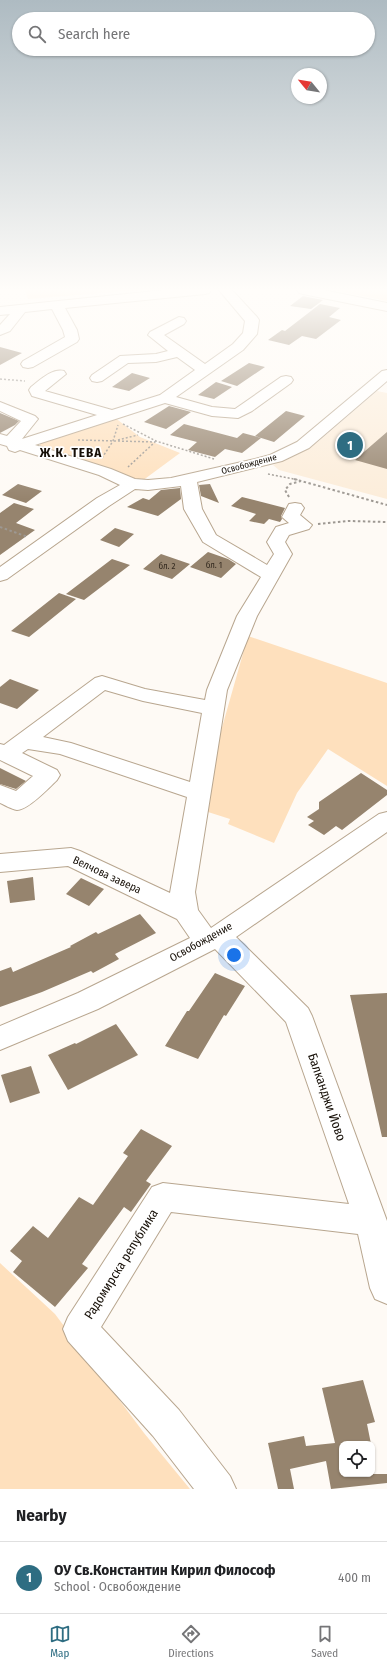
<!DOCTYPE html>
<html lang="en">
<head>
<meta charset="utf-8">
<style>
	:root { --surface:#fff; --page:#f6f6f6; --text:#202124; --muted:#757577; --line:#e0e0e0; --accent:#2e6d82 }
	body { margin:0; font-family:"Fira Sans Condensed",sans-serif; background:var(--page); color:var(--text) }
	.controls { position:absolute; right:12px; bottom:12px; display:grid; overflow:hidden; border-radius:8px; box-shadow:0 1px 3px #0004 }
	.controls button { width:36px; height:36px; display:grid; place-items:center; padding:0; border:0; border-bottom:1px solid var(--line); background:var(--surface); color:var(--text); font:20px sans-serif }
	.compass { position:absolute; left:291px; top:68px; width:36px; height:36px; border-radius:50%; background:var(--surface); box-shadow:0 1px 3px #0004; rotate:300deg }
	.you { position:absolute; left:234px; top:955px; width:14px; height:14px; margin:-10px; border:3px solid #fff; border-radius:50%; background:#1a73e8; box-shadow:0 0 0 6px #1a73e833 }
	.badge { display:grid; place-items:center; width:26px; height:26px; border-radius:50%; background:var(--accent); color:#fff; font-size:13px; font-weight:700 }
	.pin { position:absolute; translate:-50% -50%; border:2px solid #fff; box-shadow:0 1px 4px #0006 }
	.list { margin:0; padding:0; list-style:none }
	h2 { display:flex; justify-content:space-between; align-items:center; height:52px; margin:0; padding:0 16px; font-size:17px }
	h2 small { font-size:13px; font-weight:400; color:var(--muted) }
	.list li { display:grid; grid-template-columns:26px 1fr auto; gap:12px; align-items:center; box-sizing:border-box; height:72px; padding:0 16px; border-top:1px solid var(--line) }
	.list b { display:block; font-size:15px; white-space:nowrap }
	.list p { margin:0; font-size:13px; white-space:nowrap; color:var(--muted) }
	.list em { font-size:13px; font-style:normal; color:var(--muted) }
	.icon { flex:none; width:22px; height:22px; fill:none; stroke:currentColor; stroke-width:2; stroke-linecap:round; stroke-linejoin:round }
	.map { position:relative; flex:none; width:387px; height:1489px; overflow:hidden }
	.search { position:absolute; background:var(--surface); box-shadow:0 1px 3px #0004; left:12px; right:12px; top:12px; height:44px; display:flex; align-items:center; gap:10px; box-sizing:border-box; padding:0 14px; border-radius:22px; color:var(--muted); font-size:15px }
	.sheet { height:124px; background:var(--surface) }
	nav { display:flex; justify-content:space-around; align-items:center; box-sizing:border-box; height:56px; border-top:1px solid var(--line); background:var(--surface); font-size:11px; color:var(--muted) }
	nav a { display:grid; justify-items:center; gap:2px }
	nav .on { color:var(--accent) }
	.map>svg:first-child { display:block }
</style>
</head>
<body>
<div class="map">
<svg width="387" height="1489" viewBox="0 0 387 1489">
	<rect width="100%" height="100%" fill="#fefaf5"/>
	<path fill="#fcedda" d="M377,391L387,393V499L279,470L273,465L307,449L319,441Z"/>
	<path fill="#fee0bd" d="M25,290H139L28,299Z
		M331,290H387V301L338,291Z
		M114,417L140,437L180,453L142,481L41,449L40,444L53,437Z
		M248,636L387,683V786L328,749L297,793L274,843L228,824L230,819L208,812L219,738Z
		M0,1263L55,1314L144,1433L190,1489H0Z"/>
	<path fill="#96846e" d="M303,296L323,300L311,309L290,306Z
		M320,304L340,308L329,317L341,320L316,339L302,336L289,345L268,340L282,330L285,331Z
		M0,347L22,353L0,365Z
		M249,363L265,367L237,386L221,381Z
		M132,373L150,378L129,391L112,387Z
		M216,382L232,387L214,399L198,395Z
		M169,406L191,412L166,429L144,422Z
		M286,411L305,416L274,442L255,436Z
		M0,413L19,421L15,425L0,433Z
		M184,424L237,438L243,433L261,438L242,453L225,449L215,457L188,450L197,442L170,435Z
		M387,432V469L355,460L365,451Z
		M18,484L42,491L26,503L2,495Z
		M210,484L219,503L201,496L199,485Z
		M180,488L181,499L158,516L127,507L143,498L149,500L161,490Z
		M242,497L285,508L281,516L282,519L280,522L269,519L264,524L249,521L256,514L231,506Z
		M14,503L34,509L16,523L35,530L0,555V513Z
		M115,528L134,534L119,547L100,540Z
		M208,552L228,559L236,564L221,578L190,567Z
		M161,554L190,564L172,579L143,569Z
		M112,559L130,565L84,600L66,594Z
		M59,593L76,599L29,637L11,631Z
		M10,679L39,690L17,709L0,703V687Z
		M0,768L26,781L16,789L0,784Z
		M361,773L387,790V795L342,830L336,826L324,835L308,825L314,821L307,817L319,809V802Z
		M33,877L35,900L10,903L7,881Z
		M81,878L104,889L89,906L66,894Z
		M140,914L156,933L115,954L119,959L93,973L91,971L42,992L0,1007V971L11,967L13,972L71,947L70,946L96,932L98,934Z
		M215,973L245,986L226,1016L224,1015L198,1059L165,1046L187,1011H189Z
		M387,993V1137H382L350,995Z
		M116,1024L138,1055L68,1090L48,1055L75,1043L76,1044Z
		M31,1066L40,1093L10,1103L1,1075Z
		M141,1129L172,1146L146,1181L151,1184L131,1212L124,1207L82,1264L88,1268L55,1307L13,1272L22,1261L10,1251L33,1226L48,1238L79,1197L93,1205L128,1156L123,1153Z
		M363,1380L375,1422L367,1424L371,1444H342V1474H387V1483L331,1489L326,1461L290,1469L294,1489H278L268,1443L304,1436L306,1446L335,1443L322,1388Z"/>
	<g fill="none" stroke-linecap="round" stroke-linejoin="round">
		<g stroke="#b8a68f" stroke-width="2">
			<path id="minor" d="M165,290H211L209,293L205,294L65,308L77,330L79,339L77,342L33,367L28,368L23,367L21,364L23,361L65,337L63,330L52,309L25,312L10,331L0,335V325L10,314L0,315V307Z
				M219,290H232L257,317L259,320L257,334L243,350L176,397L212,407L235,409L281,377L286,376L291,377L293,380L291,383L252,411L238,418L212,416L165,403L35,445L111,469L135,479L148,480L171,478L255,459L270,455L297,442L382,371L387,370V381L309,448L282,461L197,482L202,509L216,535L267,565L274,554L267,542L276,527L289,523L282,517L289,504L295,503L301,504L304,508L300,515L312,525L309,529L289,535L285,542L292,554L257,616L227,690L195,892L198,910L211,928L379,814L387,812V832L236,937L308,1008L312,1016L387,1221V1304L375,1299L370,1288L358,1234L171,1212L101,1327L179,1410L230,1476L236,1489H194L153,1436L68,1341L63,1329L68,1317L152,1187L163,1183L349,1204L286,1022L215,949L98,1009L0,1050V1026L78,993L190,938L177,919L68,866L0,872V854L71,848L80,851L170,893L187,797L60,754L28,749L22,753L57,770L60,775L57,780C49,788 28,810 17,810C11,809 5,805 0,803V785L16,791L33,776L0,760V744L4,745L95,678L102,676L145,689L205,700L207,690L237,616L261,577L203,542L184,509L181,486L148,490L135,489L109,506L7,579L0,581V567L97,498L120,485L99,475L20,450L15,452L9,450L7,446L0,444V434L7,436L21,421L0,411V402L35,416L38,419L22,439L97,415L32,396L29,390L31,387C40,380 52,368 64,371L66,374L45,391L112,410L160,395L195,370L177,357L156,362L128,363L102,381L97,382L92,381L90,378L92,375L120,356L156,354L168,351L148,335L150,332L179,317L184,318L186,321L184,324L164,335L205,364L233,344L243,333L245,321ZM105,690L143,701L202,713L190,782L71,743L43,737Z
				M297,290H323L387,303V311L303,294L299,293Z"/>
		</g>
		<path stroke="#9d9892" stroke-width="1.5" stroke-dasharray="2 2" stroke-linecap="butt" d="M0,379L25,381
			M123,424L156,441L214,459
			M78,440L155,442L128,467
			M118,440L138,435
			M102,458L113,441L118,425
			M268,474L299,480"/>
		<path stroke="#9d9892" stroke-width="2" stroke-dasharray="2.5 2.5" stroke-linecap="butt" d="M294,479L387,505
			M289,497L285,490L290,484L301,481
			M318,524L349,521L387,522
			M0,527L28,537"/>
		<use href="#minor" fill="#fff" fill-rule="evenodd"/>
	</g>
	<linearGradient id="sky" x2="0" y2="1"><stop stop-color="#aebbc2"/><stop offset="0.58" stop-color="#fffdfa"/><stop offset="1" stop-color="#fffdfa" stop-opacity="0"/></linearGradient>
	<rect width="387" height="499" fill="url(#sky)"/>
	<g text-anchor="middle" dominant-baseline="central" stroke-width="3.5" stroke-linejoin="round" paint-order="stroke">
		<g font-size="9" fill="#171008" stroke="#fff">
			<text transform="translate(249 464) rotate(-15)">Освобождение</text>
		</g>
		<g font-size="9" fill="#372d22">
			<text x="214" y="565">бл. 1</text>
			<text x="167" y="566">бл. 2</text>
		</g>
		<g font-size="11" fill="#171008" stroke="#fff">
			<text transform="translate(107 875) rotate(25)">Велчова завера</text>
			<text transform="translate(201 942) rotate(-29)">Освобождение</text>
		</g>
		<g font-size="13" font-weight="bold" letter-spacing="1" fill="#171008" stroke="#fff">
			<text x="71" y="452">Ж.К. ТЕВА</text>
		</g>
		<g font-size="13" fill="#171008" stroke="#fff">
			<text transform="translate(327 1097) rotate(71)">Балканджи Йово</text>
			<text transform="translate(121 1264) rotate(-58)">Радомирска република</text>
		</g>
	</g>
</svg>
<div class="controls">
<button><svg class="icon" aria-label="locate" viewBox="0 0 24 24"><circle cx="12" cy="12" r="6"/><path d="M12 2v4M12 18v4M2 12h4M18 12h4"/></svg></button>
</div>
<svg class="compass" viewBox="-18 -18 36 36"><path d="M0-13l5 13h-10z" fill="#e53935"/><path d="M0 13l5-13h-10z" fill="#757577"/></svg>
<div class="you"></div>
<div class="pin badge" style="left:350px;top:445px">1</div>
<div class="search"><svg class="icon" aria-label="search" viewBox="0 0 24 24"><circle cx="10" cy="10" r="6"/><path d="M15 15l6 6"/></svg>Search here</div>
</div>
<section class="sheet">
<h2>Nearby<small></small></h2>
<ul class="list">
<li><span class="badge">1</span><div><b>ОУ Св.Константин Кирил Философ</b><p>School · Освобождение</p></div><em>400 m</em></li>
</ul>
</section>
<nav>
<a class="on"><svg class="icon" aria-label="map" viewBox="0 0 24 24"><path d="M3 6l6-2 6 2 6-2v14l-6 2-6-2-6 2zM9 4v14M15 6v14"/></svg>Map</a>
<a><svg class="icon" aria-label="directions" viewBox="0 0 24 24"><path d="M12 3l9 9-9 9-9-9zM9 14v-3h6M13 9l2 2-2 2"/></svg>Directions</a>
<a><svg class="icon" aria-label="saved" viewBox="0 0 24 24"><path d="M7 4h10v16l-5-4-5 4z"/></svg>Saved</a>
</nav>
</body>
</html>
